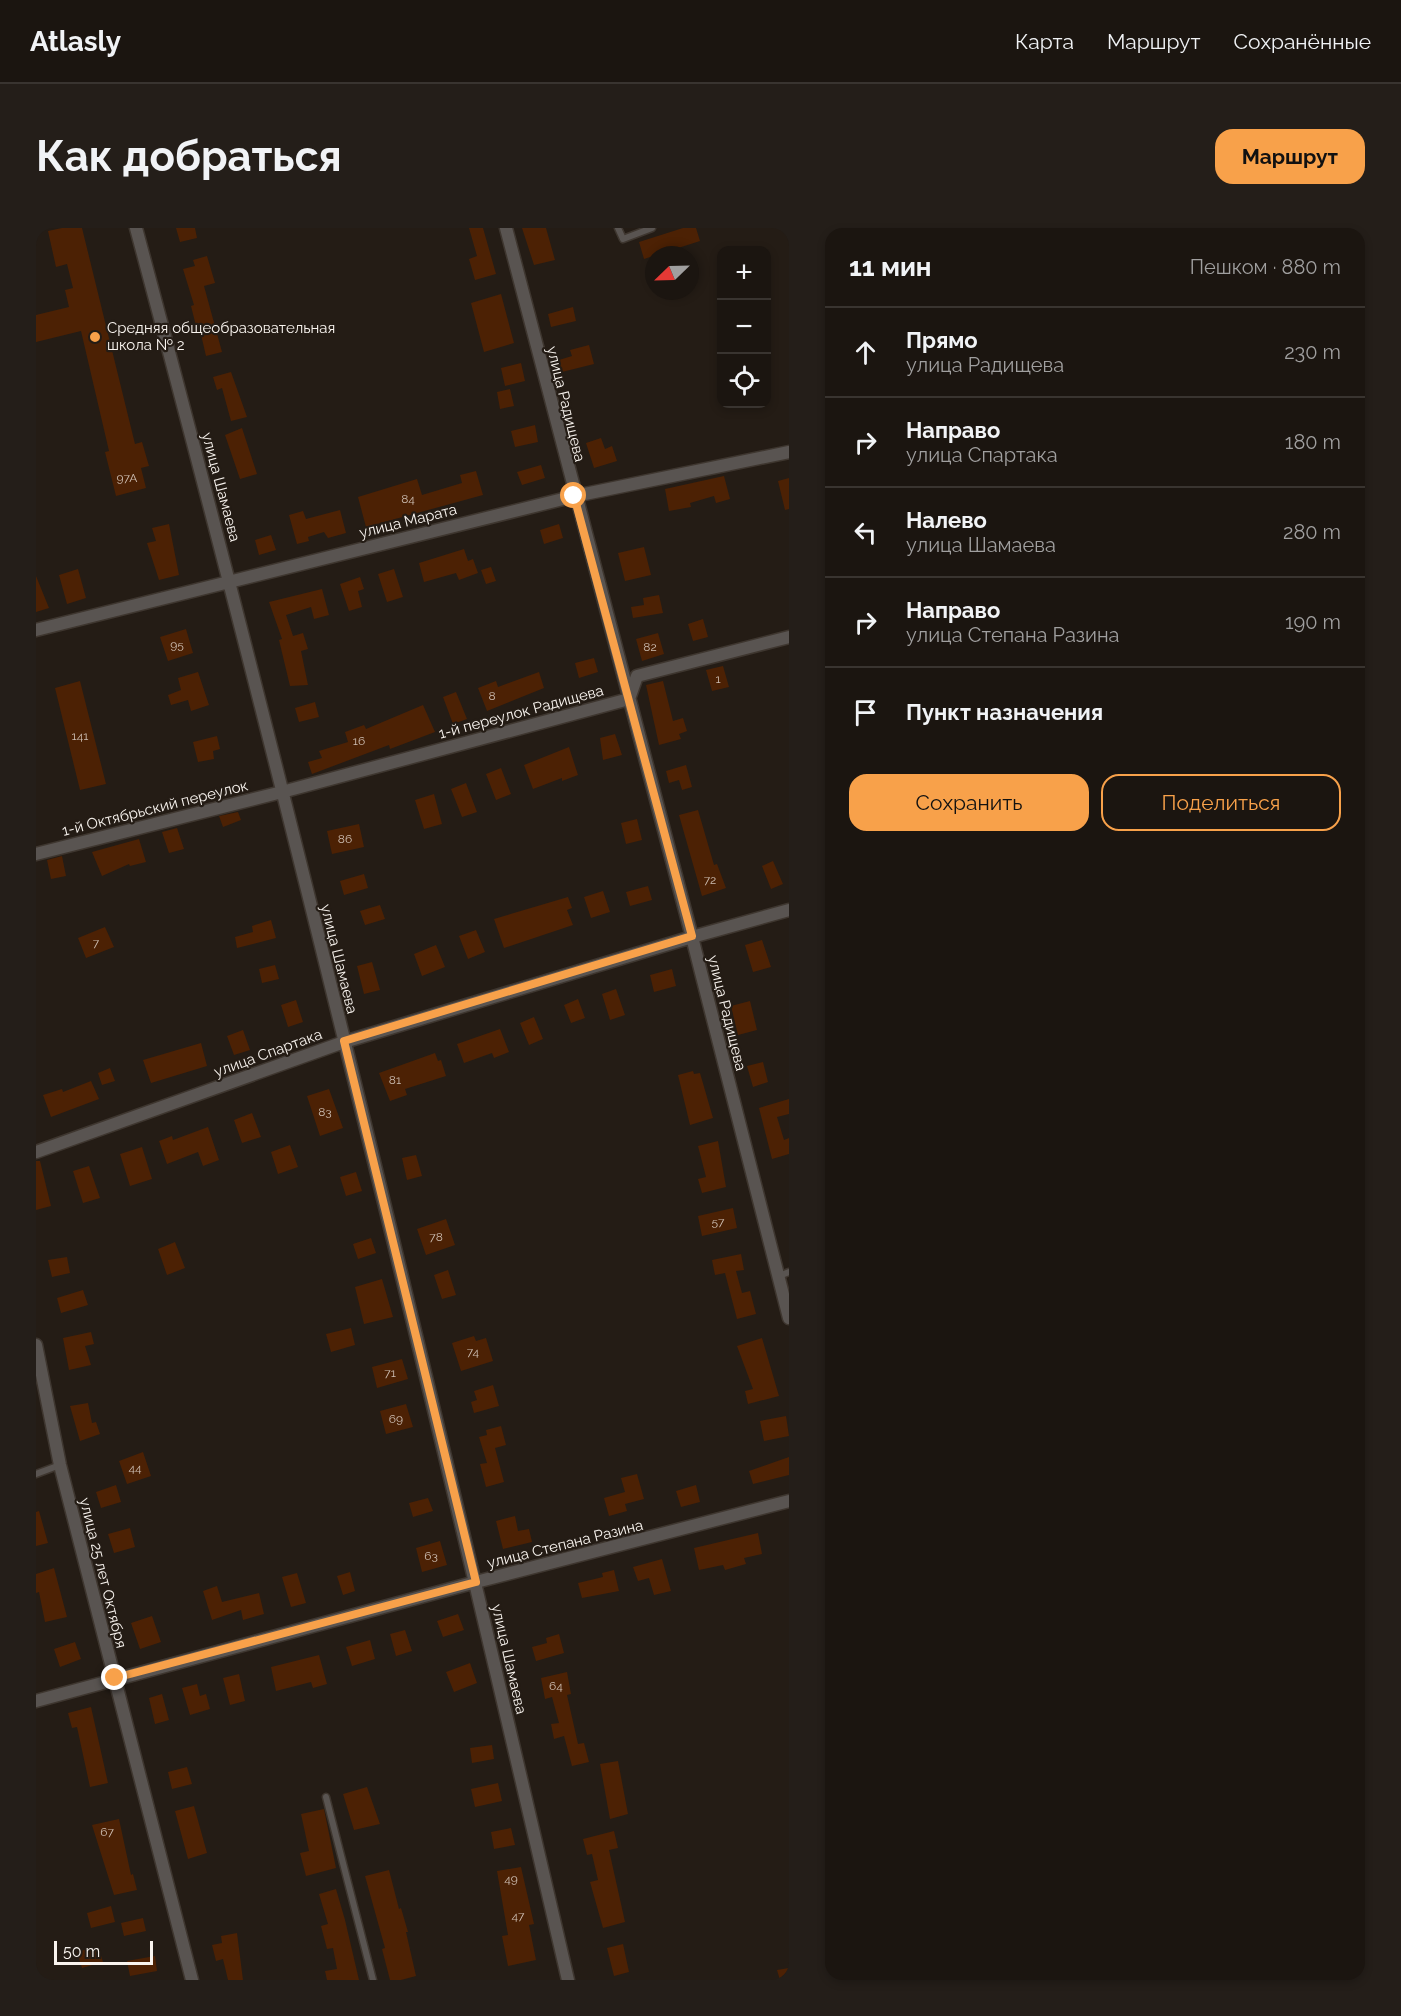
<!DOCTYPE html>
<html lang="ru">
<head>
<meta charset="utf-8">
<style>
	:root { --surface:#1b1510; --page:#241e19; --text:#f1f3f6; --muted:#a09f9f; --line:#393430; --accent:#f8a14a }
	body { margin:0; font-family:Raleway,sans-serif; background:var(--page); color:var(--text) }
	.controls { position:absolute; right:18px; top:18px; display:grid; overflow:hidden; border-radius:12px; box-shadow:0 3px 9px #0003 }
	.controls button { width:54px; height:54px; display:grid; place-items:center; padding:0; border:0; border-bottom:2px solid var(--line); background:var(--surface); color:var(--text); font:30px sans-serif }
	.compass { position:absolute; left:609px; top:18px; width:54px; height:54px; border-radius:50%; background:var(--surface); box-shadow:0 3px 9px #0003; rotate:247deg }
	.scale { position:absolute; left:18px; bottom:15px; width:99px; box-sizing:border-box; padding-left:6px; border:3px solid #f9f4ef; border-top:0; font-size:16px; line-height:21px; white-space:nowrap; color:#f9f4ef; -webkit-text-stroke:4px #241c15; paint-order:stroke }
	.stop { position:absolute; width:18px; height:18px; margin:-14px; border:4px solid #f8a14a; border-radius:50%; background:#fff }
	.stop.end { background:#f8a14a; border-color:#fff; box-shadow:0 2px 6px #0008 }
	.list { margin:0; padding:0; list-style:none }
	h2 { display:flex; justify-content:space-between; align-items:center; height:78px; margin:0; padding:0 24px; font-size:26px }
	h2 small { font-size:20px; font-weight:400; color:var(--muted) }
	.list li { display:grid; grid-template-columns:39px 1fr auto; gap:18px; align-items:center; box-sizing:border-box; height:90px; padding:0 24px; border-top:2px solid var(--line) }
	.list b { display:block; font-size:22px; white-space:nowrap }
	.list p { margin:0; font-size:20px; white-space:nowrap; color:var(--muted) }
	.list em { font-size:20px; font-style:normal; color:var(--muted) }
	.actions { display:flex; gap:12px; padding:18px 24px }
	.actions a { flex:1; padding:14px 0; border:2px solid var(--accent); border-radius:18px; text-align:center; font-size:21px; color:var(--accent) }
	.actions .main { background:var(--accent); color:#111 }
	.icon { flex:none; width:33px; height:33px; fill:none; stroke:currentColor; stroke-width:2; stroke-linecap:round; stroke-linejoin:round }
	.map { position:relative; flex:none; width:753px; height:1752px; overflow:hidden; border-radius:18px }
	header { display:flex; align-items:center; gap:36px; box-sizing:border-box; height:84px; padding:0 30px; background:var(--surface); border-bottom:2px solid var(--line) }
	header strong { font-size:28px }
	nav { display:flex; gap:33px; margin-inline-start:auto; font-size:21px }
	.intro { display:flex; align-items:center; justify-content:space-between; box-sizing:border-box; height:144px; padding:0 36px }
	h1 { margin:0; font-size:42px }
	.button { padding:15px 27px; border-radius:18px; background:var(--accent); color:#111; font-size:21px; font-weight:700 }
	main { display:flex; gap:36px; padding:0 36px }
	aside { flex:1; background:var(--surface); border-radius:18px; box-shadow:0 3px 9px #0003 }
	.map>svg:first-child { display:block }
</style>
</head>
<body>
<header>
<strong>Atlasly</strong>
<nav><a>Карта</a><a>Маршрут</a><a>Сохранённые</a></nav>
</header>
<div class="intro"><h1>Как добраться</h1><a class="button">Маршрут</a></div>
<main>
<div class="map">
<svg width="753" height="1752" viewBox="0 0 753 1752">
	<rect width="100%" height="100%" fill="#241c15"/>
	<path fill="#4c2104" d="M26,0H46L99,216L106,214L113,238L105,240L110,260L80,268L69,224L73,223L45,103L0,114V87L33,79L29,62L37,60L31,36L20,39L12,3Z
		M140,0H159L161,10L144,14Z
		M433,0H447L460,46L439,52L433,31L441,28Z
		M486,0H510L519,32L498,37Z
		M647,0H660L664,13L608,31L603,14Z
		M171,28L179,55L168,58L186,124L170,128L163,98H160L155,78L158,77L147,41L159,38L157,32Z
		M465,66L478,115L448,124L435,75Z
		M537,79L540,93L515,99L512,86Z
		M553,117L558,136L526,144L523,132L536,128L534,122Z
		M485,135L489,153L469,158L465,140Z
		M195,144L211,189L195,193L186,160L181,162L177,149Z
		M474,161L478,178L464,181L461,164Z
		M499,197L502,214L479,219L475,203Z
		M206,200L221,246L204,251L189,207Z
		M565,210L569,221L576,218L581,233L558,240L550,215Z
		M505,237L509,250L486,257L481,244Z
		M440,243L447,267L330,299L322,269L381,251L386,267L426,255L424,247Z
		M688,248L694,271L680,275L678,268L654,275L655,279L633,283L629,261Z
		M753,250V281L749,282L742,253Z
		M304,282L310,305L292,310L288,304L272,309L273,313L261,316L253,287L267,283L270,291Z
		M133,296L143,347L123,352L111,315L120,313L116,300Z
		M523,296L527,310L508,316L504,302Z
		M235,307L240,322L223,327L219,312Z
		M608,319L615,347L589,353L582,325Z
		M428,321L432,333L437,331L442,345L423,352L420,345L388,354L383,335Z
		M455,339L460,353L450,356L445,342Z
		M42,341L50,370L31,376L23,347Z
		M358,341L367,369L351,374L342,346Z
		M0,348L13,380L0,384Z
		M324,349L328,361L322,363L326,379L313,383L304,356Z
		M286,361L293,387L278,391L275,379L250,387L257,408L267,405L272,421L265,423L272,457L254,458L243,412L246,411L233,374Z
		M623,367L627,385L597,390L595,379L608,377L607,370Z
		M667,391L672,409L657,413L652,396Z
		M150,401L157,425L132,433L124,409Z
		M622,405L628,426L606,433L600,411Z
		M558,430L562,444L543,450L539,435Z
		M687,438L693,459L676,463L670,442Z
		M162,444L173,477L155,483L152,472L135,477L132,467L145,462L142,450Z
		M503,444L508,460L451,483L442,460L460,453L462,459Z
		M44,453L70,556L44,562L19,460Z
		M627,453L637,493L647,490L651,503L643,506L645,511L623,517L610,457Z
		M420,464L431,491L417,496L407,469Z
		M279,474L283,489L263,494L259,480Z
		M387,477L399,504L354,521L353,517L276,546L272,534L286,530L283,523L312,514L309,504L328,497L330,501Z
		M579,506L586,527L567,532L564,510Z
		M181,508L184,521L177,523L178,531L162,534L157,514Z
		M533,519L542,547L526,553V550L497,561L488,537Z
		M650,537L656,559L646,562L643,552L633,555L630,543Z
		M465,540L475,566L460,572L450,546Z
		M430,555L441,584L426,589L415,561Z
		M398,566L406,596L388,601L379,572Z
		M662,582L678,637L681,636L690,660L666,668L643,587Z
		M202,584L205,592L187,599L183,588Z
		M601,591L606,612L590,616L585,595Z
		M323,596L328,619L296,626L291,603Z
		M141,600L148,621L133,625L126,604Z
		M103,611L110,634L94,638L93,636L66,648L56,624Z
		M26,628L30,648L15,651L11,632Z
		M737,633L747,656L735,661L726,638Z
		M328,646L332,660L308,667L304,653Z
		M612,658L616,672L594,678L590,664Z
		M567,663L574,684L555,690L548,669Z
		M532,669L536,680L531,682L537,697L468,720L458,691Z
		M344,677L349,691L329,697L324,683Z
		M235,692L240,710L201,720L199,709L217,704L216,698Z
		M69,699L78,719L50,730L42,710Z
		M440,702L449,724L432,731L423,708Z
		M726,712L735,739L717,744L709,717Z
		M400,717L409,739L386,748L378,726Z
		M336,734L344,762L328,766L321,738Z
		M239,737L243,751L226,755L223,741Z
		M636,741L640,758L618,764L614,747Z
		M580,761L589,787L574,792L566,766Z
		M542,771L549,790L535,795L528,777Z
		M260,772L267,794L252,799L245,777Z
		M714,773L721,802L702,807L695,778Z
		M498,789L507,811L493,817L484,795Z
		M464,801L473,824L458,830L456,825L428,835L421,816Z
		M207,802L214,822L198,827L191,808Z
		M165,815L171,838L115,855L107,832Z
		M399,825L402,833L405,832L410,848L369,861L371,867L354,873L343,845Z
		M727,834L732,854L717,859L711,838Z
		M74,840L79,853L66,857L62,845Z
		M657,843L658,846L664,845L677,890L654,897L642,847Z
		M55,853L63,871L15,889L7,867L26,861L27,864Z
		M293,861L307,900L284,908L271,868Z
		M753,871V886L741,889L748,912L753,910V926L736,931L723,880Z
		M216,885L225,909L206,915L198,892Z
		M172,899L183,932L167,938L162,924L131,936L123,913L136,908L137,912Z
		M682,913L690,959L666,965L662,951L670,949L662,918Z
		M254,917L262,939L242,946L235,924Z
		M106,919L116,951L94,958L84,926Z
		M380,927L386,948L371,952L366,930Z
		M0,933H4L15,978L0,982Z
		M53,938L64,970L47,975L37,943Z
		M320,944L326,963L310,968L304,949Z
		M697,980L701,1000L666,1008L662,988Z
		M410,991L419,1017L390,1027L381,1001Z
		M335,1010L340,1025L322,1031L317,1016Z
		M139,1014L149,1040L131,1047L122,1021Z
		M705,1026L708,1042L700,1043L706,1065L714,1063L720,1086L701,1091L689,1045L679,1047L676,1032Z
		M31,1029L34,1045L16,1049L12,1032Z
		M412,1042L420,1067L406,1071L398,1047Z
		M346,1051L357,1089L328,1096L319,1059Z
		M47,1062L52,1077L25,1085L21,1070Z
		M315,1100L319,1117L295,1124L290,1106Z
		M55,1104L58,1116L49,1118L55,1137L33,1142L27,1110Z
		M438,1108L440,1113L450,1110L457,1133L425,1143L416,1115Z
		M726,1110L743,1168L712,1176L709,1163L717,1161L701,1118Z
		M366,1131L372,1151L341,1160L336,1139Z
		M457,1157L463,1178L438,1185L435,1174L441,1172L438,1163Z
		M52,1175L56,1195L60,1194L64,1206L44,1213L34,1178Z
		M370,1176L377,1199L350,1206L344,1183Z
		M750,1188L753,1208L728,1213L724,1193Z
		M465,1198L470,1217L459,1220L468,1254L450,1259L444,1236L451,1235L443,1209L451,1207L450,1202Z
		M107,1224L115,1248L91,1256L83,1233Z
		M753,1229V1247L717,1256L713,1243Z
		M601,1246L608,1271L589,1276L591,1283L573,1288L568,1270L589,1264L585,1250Z
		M80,1257L85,1274L65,1280L60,1264Z
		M660,1257L664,1274L645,1279L640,1263Z
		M392,1270L397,1283L377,1289L373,1275Z
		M3,1283L12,1315L0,1318V1284Z
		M479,1288L482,1303L493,1301L496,1314L467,1321L460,1293Z
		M94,1300L99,1319L78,1325L72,1306Z
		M722,1305L726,1326L708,1330L710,1336L689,1342L687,1337L663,1342L658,1320Z
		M404,1313L411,1337L386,1344L380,1320Z
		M626,1331L635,1363L618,1367L613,1350L602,1353L597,1339Z
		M18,1340L31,1389L9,1394L3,1364L0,1365V1346Z
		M578,1342L583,1363L546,1370L542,1355L567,1349L566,1345Z
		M314,1344L319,1363L307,1367L301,1348Z
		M261,1345L270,1375L255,1379L246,1349Z
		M181,1358L186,1374L223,1365L228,1386L207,1392L205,1382L176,1392L167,1363Z
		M422,1386L428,1402L407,1409L401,1393Z
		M116,1388L125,1414L104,1421L95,1395Z
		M369,1402L376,1423L360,1428L354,1406Z
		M523,1406L528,1425L500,1433L496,1419L511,1415L510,1410Z
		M334,1412L339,1431L316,1438L310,1419Z
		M39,1414L45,1431L24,1439L18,1421Z
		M283,1427L291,1456L277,1460L275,1454L240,1463L235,1439Z
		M434,1435L441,1455L418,1464L410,1444Z
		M531,1444L535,1466L531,1467L542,1516L548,1515L553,1534L536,1538L528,1508L518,1511L515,1496L523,1495L516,1469L509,1471L505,1450Z
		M203,1446L209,1473L194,1477L187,1450Z
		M161,1456L164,1468L170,1466L174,1481L154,1487L146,1460Z
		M126,1466L133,1492L119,1496L113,1470Z
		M55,1479L72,1555L54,1559L41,1499L36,1500L32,1485Z
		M456,1517L458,1531L436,1535L434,1520Z
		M582,1533L592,1586L574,1591L564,1536Z
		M151,1539L156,1556L136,1561L132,1544Z
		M462,1555L466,1573L439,1579L435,1561Z
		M331,1559L344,1596L318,1602L307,1566Z
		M158,1578L171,1625L152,1631L139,1583Z
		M288,1581L300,1640L270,1648L264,1625L273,1623L265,1586Z
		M83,1591L95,1647L97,1646L101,1662L78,1667L56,1597Z
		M475,1600L479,1617L458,1621L455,1604Z
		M578,1603L582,1620L573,1622L589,1694L567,1700L554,1654L562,1652L556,1626L551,1627L547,1611Z
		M485,1639L498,1696L493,1697L500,1732L472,1738L466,1708L472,1707L461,1643Z
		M353,1642L363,1681L365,1680L372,1704H370L380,1748L365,1752H354L346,1721L349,1720L329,1648Z
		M300,1661L309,1692L323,1752H291L289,1743L301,1741L297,1720L291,1721L285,1698L292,1696L283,1666Z
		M75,1678L79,1694L55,1700L51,1685Z
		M107,1690L110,1703L88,1708L85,1695Z
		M201,1705L207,1752H192L187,1731L180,1733L176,1717L186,1715L185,1708Z
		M587,1716L593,1744L578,1748L571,1720Z
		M62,1718L67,1734L46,1740L41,1724Z
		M119,1728L121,1743L94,1748L91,1733Z
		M753,1740V1752H744L741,1742Z"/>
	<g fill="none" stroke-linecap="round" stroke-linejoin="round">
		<g stroke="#3e362f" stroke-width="9">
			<path id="lane" d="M582,0L587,11L616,0
				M743,1048L753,1044
				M0,1246L24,1237
				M290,1569L337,1752"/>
		</g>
		<g stroke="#3e362f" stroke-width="15">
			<path id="street" d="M100,0C256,581 396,1166 532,1752
				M470,0L656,709L753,1090
				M0,402L539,268L753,224
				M0,626L246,564L593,471L601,448L753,409
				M0,924L308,814L656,709L753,682
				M0,1117L24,1237L156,1752
				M0,1473L440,1354L753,1273"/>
		</g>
		<use href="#lane" stroke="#595451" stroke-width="6"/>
		<use href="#street" stroke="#595451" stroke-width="12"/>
	</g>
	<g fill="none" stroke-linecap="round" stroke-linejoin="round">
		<path stroke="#f8a14a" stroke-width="8" d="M79,1450L440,1354L308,813L656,708L538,268"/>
	</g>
	<circle fill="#f8a14a" stroke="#241c15" stroke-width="2" cx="59" cy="109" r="6"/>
	<g text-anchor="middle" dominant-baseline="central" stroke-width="4.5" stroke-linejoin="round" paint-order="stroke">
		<g font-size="12" fill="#cebfb4">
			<text x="91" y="250">97А</text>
			<text x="372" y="271">84</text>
			<text x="141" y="417">95</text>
			<text x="614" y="419">82</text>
			<text x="682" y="451">1</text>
			<text x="456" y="468">8</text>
			<text x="44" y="508">141</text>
			<text x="323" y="513">16</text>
			<text x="309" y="611">86</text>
			<text x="674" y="652">72</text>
			<text x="60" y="715">7</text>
			<text x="359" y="852">81</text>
			<text x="289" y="884">83</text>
			<text x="682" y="994">57</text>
			<text x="400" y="1009">78</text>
			<text x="437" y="1124">74</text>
			<text x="354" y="1145">71</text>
			<text x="360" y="1191">69</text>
			<text x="99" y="1240">44</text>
			<text x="395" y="1328">63</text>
			<text x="520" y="1458">64</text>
			<text x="71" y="1604">67</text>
			<text x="475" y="1651">49</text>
			<text x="482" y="1688">47</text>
		</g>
		<g font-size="15" fill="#f9f4ef" stroke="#241c15" text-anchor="start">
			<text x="71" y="100">Средняя общеобразовательная<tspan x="71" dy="17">школа № 2</tspan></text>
		</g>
		<g font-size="15" fill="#f9f4ef" stroke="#241c15">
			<text transform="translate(530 176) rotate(76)">улица Радищева</text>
			<text transform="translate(185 259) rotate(75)">улица Шамаева</text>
			<text transform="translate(372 293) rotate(-14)">улица Марата</text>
			<text transform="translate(485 484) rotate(-15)">1-й переулок Радищева</text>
			<text transform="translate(119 580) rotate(-14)">1-й Октябрьский переулок</text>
			<text transform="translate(303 731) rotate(76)">улица Шамаева</text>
			<text transform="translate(691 785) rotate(76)">улица Радищева</text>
			<text transform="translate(232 825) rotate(-20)">улица Спартака</text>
			<text transform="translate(529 1316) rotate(-14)">улица Степана Разина</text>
			<text transform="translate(67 1345) rotate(76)">улица 25 лет Октября</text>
			<text transform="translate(473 1431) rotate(77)">улица Шамаева</text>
		</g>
	</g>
</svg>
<div class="controls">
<button>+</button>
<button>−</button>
<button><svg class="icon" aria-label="locate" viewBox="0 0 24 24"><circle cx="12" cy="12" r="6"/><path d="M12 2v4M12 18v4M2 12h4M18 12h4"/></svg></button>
</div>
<svg class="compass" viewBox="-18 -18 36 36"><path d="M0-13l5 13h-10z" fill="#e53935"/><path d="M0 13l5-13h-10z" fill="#a09f9f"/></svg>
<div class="scale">50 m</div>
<div class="stop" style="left:538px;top:268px"></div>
<div class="stop end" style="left:79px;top:1450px"></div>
</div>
<aside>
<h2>11 мин<small>Пешком · 880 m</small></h2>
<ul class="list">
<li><svg class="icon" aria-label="ahead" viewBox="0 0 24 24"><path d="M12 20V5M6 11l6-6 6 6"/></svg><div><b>Прямо</b><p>улица Радищева</p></div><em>230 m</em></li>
<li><svg class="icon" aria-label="right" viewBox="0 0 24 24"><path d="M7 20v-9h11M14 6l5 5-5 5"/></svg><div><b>Направо</b><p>улица Спартака</p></div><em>180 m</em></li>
<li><svg class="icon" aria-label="left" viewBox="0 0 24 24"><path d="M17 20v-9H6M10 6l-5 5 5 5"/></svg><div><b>Налево</b><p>улица Шамаева</p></div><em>280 m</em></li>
<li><svg class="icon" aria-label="right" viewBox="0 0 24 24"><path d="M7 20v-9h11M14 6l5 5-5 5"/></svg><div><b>Направо</b><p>улица Степана Разина</p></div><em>190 m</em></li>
<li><svg class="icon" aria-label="arrive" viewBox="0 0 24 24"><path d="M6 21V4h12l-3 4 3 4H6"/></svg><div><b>Пункт назначения</b></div></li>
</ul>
<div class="actions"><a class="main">Сохранить</a><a>Поделиться</a></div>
</aside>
</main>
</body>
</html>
